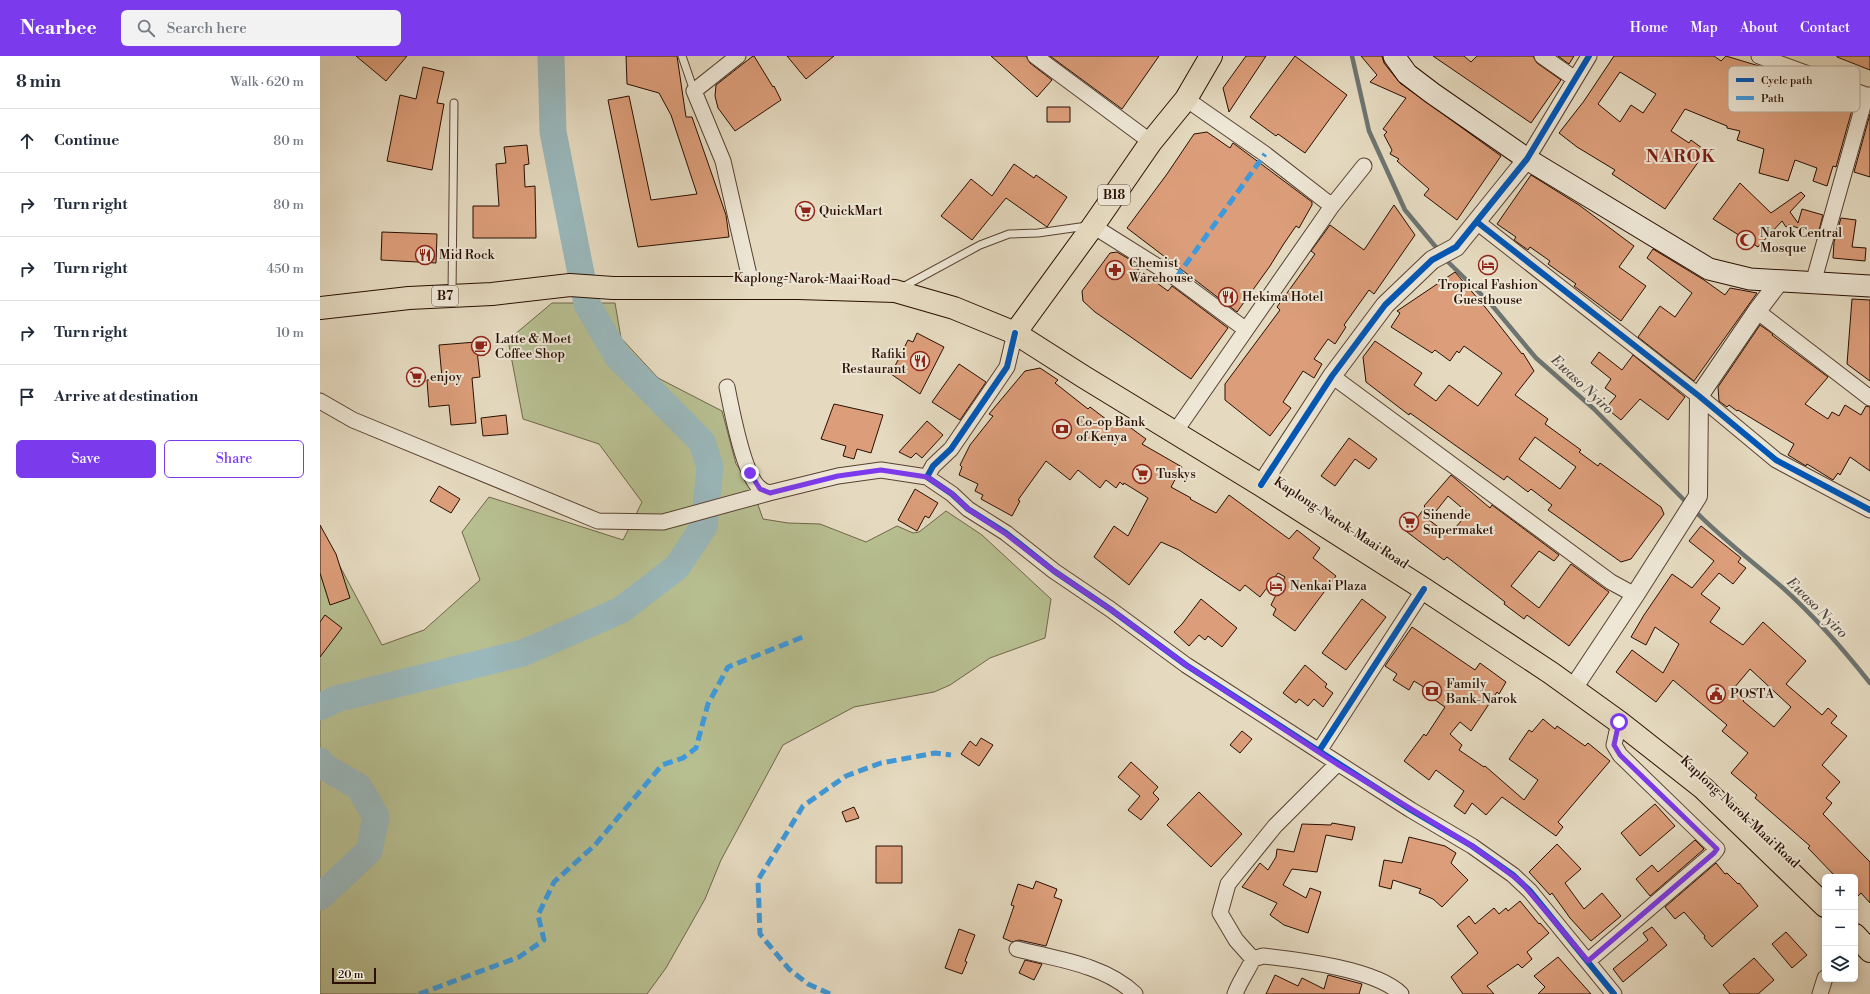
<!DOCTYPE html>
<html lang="en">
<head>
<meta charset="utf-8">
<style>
	:root { --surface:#fff; --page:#f2f2f3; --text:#1f2937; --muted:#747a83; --line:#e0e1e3; --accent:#7c3aed }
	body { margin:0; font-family:"Libre Bodoni",serif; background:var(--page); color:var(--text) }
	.controls { position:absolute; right:12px; bottom:12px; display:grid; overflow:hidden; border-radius:6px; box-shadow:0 2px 10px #0003 }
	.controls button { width:36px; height:36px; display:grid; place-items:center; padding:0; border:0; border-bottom:1px solid var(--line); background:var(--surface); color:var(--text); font:20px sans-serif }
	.scale { position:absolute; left:12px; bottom:10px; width:44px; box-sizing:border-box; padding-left:4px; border:2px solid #290e01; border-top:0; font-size:11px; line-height:14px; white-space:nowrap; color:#290e01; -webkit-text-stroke:3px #eee7d6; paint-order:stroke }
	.stop { position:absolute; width:12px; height:12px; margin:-9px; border:3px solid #7c3aed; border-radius:50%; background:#fff }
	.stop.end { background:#7c3aed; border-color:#fff; box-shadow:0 1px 4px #0008 }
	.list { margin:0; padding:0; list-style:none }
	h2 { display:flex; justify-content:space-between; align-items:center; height:52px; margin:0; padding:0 16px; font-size:17px }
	h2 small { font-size:13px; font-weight:400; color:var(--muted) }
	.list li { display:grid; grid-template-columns:26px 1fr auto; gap:12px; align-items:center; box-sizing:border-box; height:64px; padding:0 16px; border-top:1px solid var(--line) }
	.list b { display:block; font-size:15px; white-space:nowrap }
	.list em { font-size:13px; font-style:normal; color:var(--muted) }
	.actions { display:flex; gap:8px; padding:12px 16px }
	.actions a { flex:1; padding:9px 0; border:1px solid var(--accent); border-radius:6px; text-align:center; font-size:14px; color:var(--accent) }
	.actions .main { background:var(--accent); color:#fff }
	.icon { flex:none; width:22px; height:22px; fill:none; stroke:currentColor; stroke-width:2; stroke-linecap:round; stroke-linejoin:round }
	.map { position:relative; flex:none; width:1550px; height:938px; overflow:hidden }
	header { display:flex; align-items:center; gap:24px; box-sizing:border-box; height:56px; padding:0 20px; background:var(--accent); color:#fff }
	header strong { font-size:19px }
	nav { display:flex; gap:22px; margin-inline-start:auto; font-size:14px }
	.search { width:280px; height:36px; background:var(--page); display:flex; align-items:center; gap:10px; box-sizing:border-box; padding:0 14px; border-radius:6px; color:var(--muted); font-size:15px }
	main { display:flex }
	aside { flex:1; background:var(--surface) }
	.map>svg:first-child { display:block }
</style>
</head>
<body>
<header>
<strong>Nearbee</strong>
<div class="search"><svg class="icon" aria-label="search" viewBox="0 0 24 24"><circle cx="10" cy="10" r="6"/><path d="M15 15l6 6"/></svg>Search here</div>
<nav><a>Home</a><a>Map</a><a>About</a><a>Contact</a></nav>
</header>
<main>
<aside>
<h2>8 min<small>Walk · 620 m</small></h2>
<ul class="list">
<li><svg class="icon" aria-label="ahead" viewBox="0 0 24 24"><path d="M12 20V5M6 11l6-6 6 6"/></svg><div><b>Continue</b></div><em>80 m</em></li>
<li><svg class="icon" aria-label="right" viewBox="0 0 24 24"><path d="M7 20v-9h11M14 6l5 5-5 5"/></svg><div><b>Turn right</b></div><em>80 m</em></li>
<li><svg class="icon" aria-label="right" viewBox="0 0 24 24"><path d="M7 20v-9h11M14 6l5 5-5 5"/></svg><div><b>Turn right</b></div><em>450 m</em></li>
<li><svg class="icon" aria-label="right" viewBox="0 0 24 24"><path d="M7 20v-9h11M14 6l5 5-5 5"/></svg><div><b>Turn right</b></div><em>10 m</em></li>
<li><svg class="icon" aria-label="arrive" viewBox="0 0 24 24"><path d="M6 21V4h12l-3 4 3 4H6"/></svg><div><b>Arrive at destination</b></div></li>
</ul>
<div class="actions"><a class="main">Save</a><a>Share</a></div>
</aside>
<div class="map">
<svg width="1550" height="938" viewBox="0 0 1550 938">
	<rect width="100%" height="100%" fill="#e5dac0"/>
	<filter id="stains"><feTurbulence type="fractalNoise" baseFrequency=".005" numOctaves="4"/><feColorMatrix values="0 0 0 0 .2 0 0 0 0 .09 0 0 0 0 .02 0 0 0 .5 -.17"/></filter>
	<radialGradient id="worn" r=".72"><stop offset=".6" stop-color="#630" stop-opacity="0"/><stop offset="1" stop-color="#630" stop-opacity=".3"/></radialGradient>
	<path fill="#b7bf91" stroke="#706649" d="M232,247H295L301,282L338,322L402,355L416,408L431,429L443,463L468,467L500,468L546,486L577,470L593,477L599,476L626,455L662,479L731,543L725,582L670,602L630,629L614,636L534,651L463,689L401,804L385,843L346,912L327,938H0V473L62,589L104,574L160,524L142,476L169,441L303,484L322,446L279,388L203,363L188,284Z"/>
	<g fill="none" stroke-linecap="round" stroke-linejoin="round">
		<path stroke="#6d7471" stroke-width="4.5" d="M1032,0L1049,75L1085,154L1120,196
			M1124,202L1170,247L1216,302L1274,353L1368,448
			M1373,453C1401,482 1433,506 1463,532C1493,559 1524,594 1550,627"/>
		<path stroke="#9ab8bc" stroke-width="27" d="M0,651L16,643L203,597L301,554L357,511L384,470L390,411L382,386L297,300L267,248L233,76L231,0
			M0,705L3,710L39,731L56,761L49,795L0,841"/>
	</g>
	<path fill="#dc9e7a" stroke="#290e01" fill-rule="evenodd" d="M36,0H87L66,25Z
		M306,0H357L366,61H372L406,159L409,181L318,191L288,44L309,40L331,144L377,138L351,59L339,37L307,28Z
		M433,0H434L453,31L454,30L461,44L415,75L398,52L395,40L396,29Z
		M467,0H514L486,23Z
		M671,0H706L710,7L732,24L717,41Z
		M730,0H839L802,53Z
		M926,0H946L909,56L903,32Z
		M975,0L1027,39L985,97L958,78L956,80L930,61Z
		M1041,0H1062L1064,7L1080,27L1181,100L1137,164L1104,139L1109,133L1077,105L1079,103L1070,98L1072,94L1064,79L1067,76L1063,73L1086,42L1050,26L1057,19Z
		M1113,0H1144L1151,6L1157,0H1213L1217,7L1241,24L1211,67Z
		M1238,0H1254L1249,8Z
		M1294,0H1394L1401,5L1406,0L1439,10L1519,39L1532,54L1516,111L1513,110L1507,130L1493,125L1497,112L1475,104L1468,125L1439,117L1444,93L1417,84L1420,75L1407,72V70L1365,53L1351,75L1369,87L1371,84L1386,95L1345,153L1292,118L1295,114L1257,91L1239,77L1264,45ZM1300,16L1336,38L1323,57L1311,49L1300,66L1278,48Z
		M1517,0H1550V14L1517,1Z
		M103,11L124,16L117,47L124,48L112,114L67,105L80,39L96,43Z
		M727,51H750V66H727Z
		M1550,58V121L1534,116Z
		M887,76L910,92L913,87L992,146V149L979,172L976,170L963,189L950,210L917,256L807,172L847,118L874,78Z
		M207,89L209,108L204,109L205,131L215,130L216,182H153V150H179L176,108L186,107L184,91Z
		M694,108L714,122L716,119L747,141L727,171L686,142L652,184L621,160L651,123L672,140Z
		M1211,119L1259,149L1314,190L1299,211L1326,230L1301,265L1254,230L1256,228L1228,208L1230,205L1210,191L1208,194L1194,184L1196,181L1177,168Z
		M1420,127L1451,157L1481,136L1485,140L1470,156L1478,167L1482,153L1503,159L1498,178L1469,169L1466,171L1462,165L1438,191L1393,163Z
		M1074,149L1095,179L1054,238L1049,234L1024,269L1026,271L1015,288L1008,283L994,303L1002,308L994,322L983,315L963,346L971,352L950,380L905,344V328L960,254L957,251L995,198L991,195L1010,169L1044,194Z
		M1521,162L1536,164L1532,191L1546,192L1545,205L1513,202L1514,186Z
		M62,176L117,178L116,207L61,204Z
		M1333,193L1384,224L1405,239L1410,232L1437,237L1374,325L1318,281L1340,250L1355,261L1372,237L1327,202Z
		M797,196L814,206L812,209L848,235L852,230L908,272L871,323L775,256L763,245L762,235L790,197Z
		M1135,216L1165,251L1202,298L1203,297L1214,315L1195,339L1228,363L1225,368L1261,394L1259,396L1278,410L1280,407L1341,451L1344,458L1311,503L1301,506L1228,454L1232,449L1211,433L1208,436L1187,420L1184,424L1090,357L1089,359L1046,326L1043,301L1055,285L1102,317L1094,329L1116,345L1129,329L1158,350L1182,317L1144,290L1139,297L1137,295L1130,305L1115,294L1112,297L1071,271L1080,257L1077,255ZM1215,381L1256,411L1240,433L1199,403Z
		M1532,243L1550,244V325L1527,308Z
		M1440,269L1453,278L1452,279L1508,321L1485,348L1508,363L1512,356L1519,360L1525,349L1541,359L1546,350L1550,351V415L1530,401L1520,419L1518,417L1513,424L1487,408L1486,410L1468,399L1474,388L1418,354L1417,355L1409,349L1407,351L1399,345L1398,331Z
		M597,277L624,291L600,338L571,318L588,284L593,286Z
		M156,286L160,321L152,322L156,367L131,369L129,349L109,351L107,324L122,322L119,289Z
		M1279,296L1302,314L1313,299L1365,341L1348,364L1320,343L1301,364L1286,352L1296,340L1285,332L1291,323L1271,307Z
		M639,308L666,326L640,364L612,346Z
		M720,312L738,324L735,327L768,353L770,351L795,370L800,364L826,383L822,388L862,411L851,431L871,442L870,443L896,457L909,439L969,483L977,474L1000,492L993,502L1016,520L975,575L953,559L956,553L951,549L965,521L958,517L940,541L925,529L920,535L859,494L841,486L809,529L774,501L794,470L808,480L828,442L804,427L803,429L800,426L796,432L786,424L780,432L758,414L750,424L726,405L698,444L700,445L692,460L661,443L663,439L655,435L658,428L639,419L642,411L640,409L650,389L673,360L669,358L705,315Z
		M514,348L563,359L551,397L537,393L534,403L523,400L526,390L501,383Z
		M186,359L188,378L163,380L161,362Z
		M607,365L623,379L602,402L596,397L591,402L579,396Z
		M1029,382L1057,403L1049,413L1035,403L1015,430L1001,420Z
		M1131,419L1170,452L1172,449L1239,499L1234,505L1219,495L1191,530L1219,552L1251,508L1289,536L1249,590L1207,559L1204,563L1184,548L1185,546L1127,501L1124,504L1087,476L1105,451L1104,450ZM1128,440L1148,457L1129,479L1109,464Z
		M119,430L140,443L131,457L110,445Z
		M595,433L618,447L609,462L605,460L597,475L578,464Z
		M0,469L16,498L30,542L10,549L0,517Z
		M1381,470L1421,502L1418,506L1426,512L1413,528L1399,517L1381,538L1400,552L1390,566L1423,589L1443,566L1486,605L1466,628L1502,659L1508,652L1517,660L1511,667L1527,680L1502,709L1520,726L1506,742L1512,747L1503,758L1550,806V847L1541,837L1535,843V821H1516L1488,792L1490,790L1435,742L1437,739L1411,717L1428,697L1402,675L1407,669L1353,624L1336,646L1296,616L1312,594L1343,617L1359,588L1335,571L1326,589L1311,581L1324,559L1352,518L1372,532L1394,505L1369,485ZM1430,613L1471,651L1454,671L1423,645L1425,642L1414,632Z
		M881,543L917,572L902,591L888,580L885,584L879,579L869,590L854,576L862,568Z
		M1042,543L1066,561L1026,614L1002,597Z
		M5,559L22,572L0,601V566Z
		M1092,571L1155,614L1160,607L1186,626L1179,638L1177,636L1151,675L1140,666L1130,678L1142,689L1139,694L1164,711L1165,710L1204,744L1218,724L1189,703L1209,674L1212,676L1223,663L1235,673L1237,670L1265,690L1268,687L1290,705L1238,766L1243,771L1236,780L1182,741L1166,759L1152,747L1145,758L1134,750L1144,735L1116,714L1109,724L1084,705L1104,678L1106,680L1125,651L1112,642L1115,638L1094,625L1089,634L1073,624L1077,618L1065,610Z
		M985,609L1007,628L1005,631L1013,637L1003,651L994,643L988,650L979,643L976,647L963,637Z
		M922,675L932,683L920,697L910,689Z
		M661,682L673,689L659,710L641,698L650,685L656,690Z
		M811,706L838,731L833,737L839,743L821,764L808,754L820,740L798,721Z
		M879,736L922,778L891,811L847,769Z
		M1335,748L1355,770L1320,800L1301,777Z
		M534,751L539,762L526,766L522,756Z
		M1012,767L1035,771L1032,784L1006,779L997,816L972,813L963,829L986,842L990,832L1001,836L988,877L964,869L950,859L957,847L922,831L940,807L948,814L956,801L957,793L974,796L982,768L1011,769Z
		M1089,781L1125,790L1136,797L1131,807L1148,824L1122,851L1113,843L1099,837L1101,833L1073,824L1071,833L1059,830L1064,804L1082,807Z
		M1375,784L1384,793L1330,840L1316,823L1332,809L1338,816Z
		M1237,788L1261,813L1245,827L1264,853L1282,837L1301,860L1271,885L1250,862L1232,837L1230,839L1209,816Z
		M556,790H582V827H556Z
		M1396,807L1405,818L1407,817L1418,828L1419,827L1438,850L1392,891L1384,882L1385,880L1364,856L1355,863L1345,851Z
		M716,825L737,833L734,841L742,844L726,890L699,884L692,886L683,882L694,850L691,849L698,828L713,833Z
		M1200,845L1219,868L1220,867L1229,877L1207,896L1212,903L1202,912L1198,908L1167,930L1174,938H1143L1131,921L1158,897L1137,870L1149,860L1155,868L1174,852L1179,858L1186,852L1188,855Z
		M1332,871L1347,889L1303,926L1293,913L1328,884L1323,877Z
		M639,873L655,879L645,905L647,906L642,918L625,912Z
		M1466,876L1487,899L1472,912L1452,888Z
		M1238,901L1271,938H1218L1225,931L1214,920Z
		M1434,902L1454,924L1438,938H1410L1403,929Z
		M705,904L722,908L714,924L699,917Z
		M955,919L978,930L982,922L1004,933L1008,919L1042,928L1039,938H946Z"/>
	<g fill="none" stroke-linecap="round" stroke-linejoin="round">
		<g stroke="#584131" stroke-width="9">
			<path id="service" d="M362,0L374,35
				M581,232L660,189L689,178L718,177L767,170
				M132,238L134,47"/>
		</g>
		<g stroke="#584131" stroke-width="17">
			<path id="minor" d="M418,0L374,35L403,105L432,232
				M715,0L831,86
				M1222,0L1255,23
				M1439,0L1546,39
				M1207,103L1269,0
				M1012,150L1044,110
				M1157,166L1379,340L1456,404L1550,454
				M773,170L856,222L925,273
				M1493,227L1546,39H1550
				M1437,255L1550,342
				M695,277L687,311L631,393L613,410L607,421L632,438L648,453L686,477L734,515L790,553L866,609L999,695
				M1012,320L1291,526L1315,539
				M407,331C411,351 424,422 441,433C443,435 447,436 449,437L518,420L561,414L607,421
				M0,345L33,364L278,465L343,466L449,437
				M855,376L1012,150L945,98L866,43
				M1104,533L999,695L1091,754L1152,790L1193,819L1210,835L1294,938
				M697,893C737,903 785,909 815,938
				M933,903L916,884L900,857L908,828L955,770L1017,708
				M1268,905L1394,797L1397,793L1300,699L1294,689L1299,666
				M915,938C920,925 927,916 933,903L943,900C979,904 1056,913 1081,938
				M1500,938L1505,922"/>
		</g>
		<g stroke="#584131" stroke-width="20">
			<path id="tertiary" d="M941,429L1012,320L1065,249L1112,204L1136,191L1207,103
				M1252,634L1315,539L1378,440L1379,340L1437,255L1459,226"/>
		</g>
		<g stroke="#290e01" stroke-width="23">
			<path id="secondary" d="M1074,0L1087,18L1112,37L1207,103L1389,213L1430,223L1550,230"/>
		</g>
		<g stroke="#290e01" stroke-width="24">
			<path id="trunk" d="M0,252L89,242L172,238L250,229L293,232H478L575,235L634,252L695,277L764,321L941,429L1104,533L1231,617L1299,666L1383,732L1505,850
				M695,277L773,170L831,86L866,43L891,0
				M1535,879L1550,895"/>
		</g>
		<use href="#service" stroke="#eee7d6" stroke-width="7"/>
		<use href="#minor" stroke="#eee7d6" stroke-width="15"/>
		<use href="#tertiary" stroke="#eee7d6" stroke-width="18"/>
		<use href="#secondary" stroke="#eee7d6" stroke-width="21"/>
		<use href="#trunk" stroke="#e5dac0" stroke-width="22"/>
		<path stroke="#3d9add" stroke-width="5" stroke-dasharray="10 5" stroke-linecap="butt" d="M856,222L945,98
			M99,938L199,901L224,884L218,859L234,826L275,789L342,709L363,702L376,692L388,648L408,611L483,581
			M510,938L488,928L469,913L440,878L438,824L483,750L526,720L561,707L615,697L631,699"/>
		<g stroke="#eee7d6" stroke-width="8">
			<path id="cycleway" d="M1157,166L1379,340L1456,404L1550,454
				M695,277L687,311L631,393L613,410L607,421L632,438L648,453L686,477L734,515L790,553L866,609L999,695
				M941,429L1012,320L1065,249L1112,204L1136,191L1207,103L1269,0
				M1104,533L999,695L1091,754L1152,790L1193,819L1210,835L1294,938"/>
		</g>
		<use href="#cycleway" stroke="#0057b8" stroke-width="6"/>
	</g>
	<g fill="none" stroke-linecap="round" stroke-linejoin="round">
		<path stroke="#7c3aed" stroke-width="5" d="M430,417L440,433L450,437L518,420L561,414L607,421L632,438L648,453L686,478L734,515L790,553L866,609L1017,708L1152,790L1177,808L1201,826L1268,905L1394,797L1397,793L1300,699L1294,689L1299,666"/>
	</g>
	<defs>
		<g id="supermarket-ring" transform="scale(1)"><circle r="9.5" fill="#eee7d6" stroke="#8f2418" stroke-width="1.5"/><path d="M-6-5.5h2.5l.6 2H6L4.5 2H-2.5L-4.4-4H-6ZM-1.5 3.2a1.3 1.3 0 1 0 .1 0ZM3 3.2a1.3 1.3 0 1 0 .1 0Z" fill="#8f2418"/></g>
		<g id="mosque-ring" transform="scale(1)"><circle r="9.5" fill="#eee7d6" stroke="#8f2418" stroke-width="1.5"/><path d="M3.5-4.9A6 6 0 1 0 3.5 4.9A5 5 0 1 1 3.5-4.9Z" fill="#8f2418"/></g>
		<g id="restaurant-ring" transform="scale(1)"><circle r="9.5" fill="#eee7d6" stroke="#8f2418" stroke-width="1.5"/><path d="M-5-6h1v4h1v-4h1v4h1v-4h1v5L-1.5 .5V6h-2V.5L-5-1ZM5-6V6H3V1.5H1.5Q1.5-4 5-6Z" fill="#8f2418"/></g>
		<g id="hotel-ring" transform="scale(1)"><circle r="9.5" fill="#eee7d6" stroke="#8f2418" stroke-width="1.5"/><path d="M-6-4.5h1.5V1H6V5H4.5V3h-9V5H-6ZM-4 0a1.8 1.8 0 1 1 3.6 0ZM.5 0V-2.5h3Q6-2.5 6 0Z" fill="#8f2418"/></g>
		<g id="pharmacy-ring" transform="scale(1)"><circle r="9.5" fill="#eee7d6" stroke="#8f2418" stroke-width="1.5"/><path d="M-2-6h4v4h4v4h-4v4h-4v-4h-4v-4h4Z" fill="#8f2418"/></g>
		<g id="cafe-ring" transform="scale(1)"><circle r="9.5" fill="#eee7d6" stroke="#8f2418" stroke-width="1.5"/><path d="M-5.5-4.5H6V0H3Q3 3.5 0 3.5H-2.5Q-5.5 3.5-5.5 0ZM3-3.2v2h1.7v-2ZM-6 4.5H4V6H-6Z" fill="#8f2418"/></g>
		<g id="bank-ring" transform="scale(1)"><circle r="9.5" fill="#eee7d6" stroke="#8f2418" stroke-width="1.5"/><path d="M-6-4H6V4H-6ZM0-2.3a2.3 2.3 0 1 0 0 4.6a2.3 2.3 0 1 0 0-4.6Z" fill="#8f2418"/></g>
		<g id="civic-ring" transform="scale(1)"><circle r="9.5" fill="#eee7d6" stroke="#8f2418" stroke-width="1.5"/><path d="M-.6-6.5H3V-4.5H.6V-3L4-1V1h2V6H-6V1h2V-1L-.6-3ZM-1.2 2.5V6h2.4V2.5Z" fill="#8f2418"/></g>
	</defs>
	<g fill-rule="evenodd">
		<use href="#supermarket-ring" x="485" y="155"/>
		<use href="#mosque-ring" x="1426" y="184"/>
		<use href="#restaurant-ring" x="105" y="199"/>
		<use href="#hotel-ring" x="1168" y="209"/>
		<use href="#pharmacy-ring" x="795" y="214"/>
		<use href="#restaurant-ring" x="908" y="241"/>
		<use href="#cafe-ring" x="161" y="290"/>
		<use href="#restaurant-ring" x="600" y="305"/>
		<use href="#supermarket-ring" x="96" y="321"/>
		<use href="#bank-ring" x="742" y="373"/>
		<use href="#supermarket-ring" x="822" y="418"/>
		<use href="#supermarket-ring" x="1089" y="466"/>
		<use href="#hotel-ring" x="956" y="530"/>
		<use href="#bank-ring" x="1112" y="635"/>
		<use href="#civic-ring" x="1396" y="638"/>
	</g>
	<g text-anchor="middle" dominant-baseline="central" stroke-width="4" stroke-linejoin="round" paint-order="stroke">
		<g fill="#eee7d6" stroke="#644f41" stroke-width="1">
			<rect x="778" y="129" width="32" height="20" rx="3"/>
			<rect x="112" y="230" width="26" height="20" rx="3"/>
		</g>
		<g font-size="12" font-weight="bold" fill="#290e01">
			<text x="794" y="139">B18</text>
			<text x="125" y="240">B7</text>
		</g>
		<g font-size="13" fill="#290e01" stroke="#eee7d6" text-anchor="start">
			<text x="499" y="155">QuickMart</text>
			<text x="1440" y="177">Narok Central<tspan x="1440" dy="15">Mosque</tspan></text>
			<text x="119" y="199">Mid Rock</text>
			<text x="809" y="207">Chemist<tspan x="809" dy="15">Warehouse</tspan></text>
			<text x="1168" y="229" text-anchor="middle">Tropical Fashion<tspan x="1168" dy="15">Guesthouse</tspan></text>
			<text x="922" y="241">Hekima Hotel</text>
			<text x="175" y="283">Latte &amp; Moet<tspan x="175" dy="15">Coffee Shop</tspan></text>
			<text x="586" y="298" text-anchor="end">Rafiki<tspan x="586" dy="15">Restaurant</tspan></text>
			<text x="110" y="321">enjoy</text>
			<text x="756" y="366">Co-op Bank<tspan x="756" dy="15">of Kenya</tspan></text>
			<text x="836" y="418">Tuskys</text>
			<text x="1103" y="459">Sinende<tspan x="1103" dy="15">Supermaket</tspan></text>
			<text x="970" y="530">Nenkai Plaza</text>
			<text x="1126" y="628">Family<tspan x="1126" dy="15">Bank-Narok</tspan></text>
			<text x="1410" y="638">POSTA</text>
		</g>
		<g font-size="13" fill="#290e01" stroke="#eee7d6">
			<text transform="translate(492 223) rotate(1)">Kaplong-Narok-Maai Road</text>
			<text transform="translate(1021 467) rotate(33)">Kaplong-Narok-Maai Road</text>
			<text transform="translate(1420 756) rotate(43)">Kaplong-Narok-Maai Road</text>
		</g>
		<g font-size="14" font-style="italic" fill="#514a42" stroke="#eee7d6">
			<text transform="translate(1262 329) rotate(43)">Ewaso Nyiro</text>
			<text transform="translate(1497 552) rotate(45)">Ewaso Nyiro</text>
		</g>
		<g font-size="17" font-weight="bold" letter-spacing="1" fill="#7a1f14" stroke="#eee7d6">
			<text x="1361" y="101">NAROK</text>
		</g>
	</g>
	<rect x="1408" y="10" width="132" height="46" rx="6" fill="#eee7d6" stroke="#b3a696" stroke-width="1"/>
	<rect x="1416" y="22" width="18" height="4" fill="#0057b8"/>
	<rect x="1416" y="40" width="18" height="4" fill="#3d9add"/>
	<g font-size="11" fill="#290e01">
		<text x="1441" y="28">Cycle path</text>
		<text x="1441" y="46">Path</text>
	</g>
	<rect width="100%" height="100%" filter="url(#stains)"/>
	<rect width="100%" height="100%" fill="url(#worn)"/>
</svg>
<div class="controls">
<button>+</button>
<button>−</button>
<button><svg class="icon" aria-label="layers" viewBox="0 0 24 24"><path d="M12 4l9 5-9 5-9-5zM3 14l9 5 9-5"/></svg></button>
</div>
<div class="scale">20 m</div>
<div class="stop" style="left:1299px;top:666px"></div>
<div class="stop end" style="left:430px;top:417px"></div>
</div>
</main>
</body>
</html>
